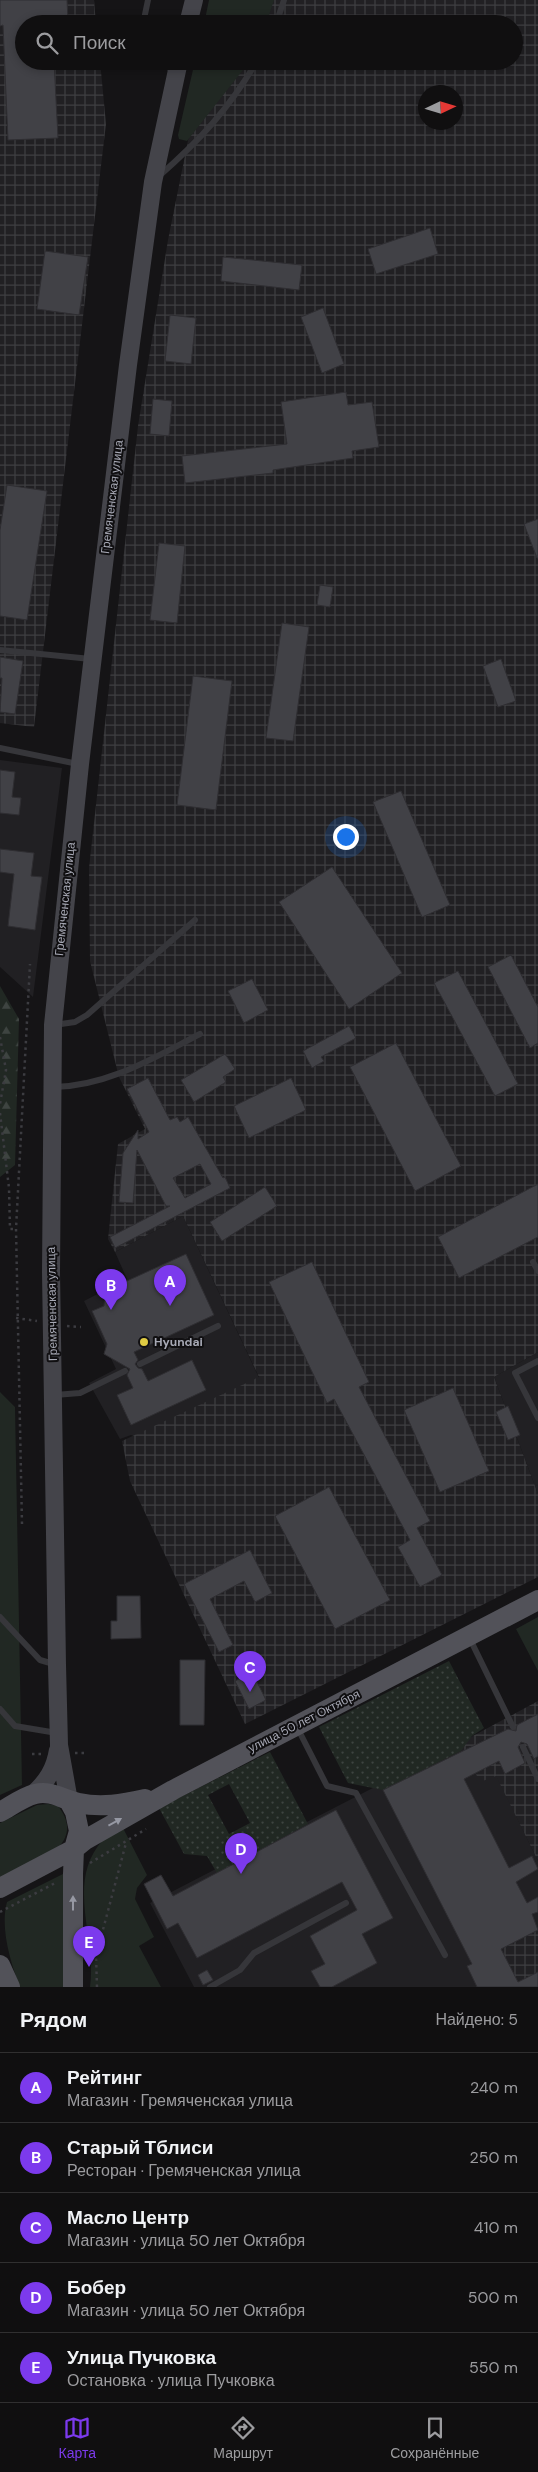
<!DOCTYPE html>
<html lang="ru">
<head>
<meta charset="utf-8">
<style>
	:root { --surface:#100f10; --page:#1e1d1e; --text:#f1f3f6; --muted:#9c9c9f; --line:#302f30; --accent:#7c3aed }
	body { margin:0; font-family:"DM Sans",sans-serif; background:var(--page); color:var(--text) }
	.compass { position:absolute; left:418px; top:85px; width:45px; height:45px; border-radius:50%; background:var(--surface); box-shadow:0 2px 8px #0003; rotate:86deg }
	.you { position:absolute; left:345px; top:836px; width:18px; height:18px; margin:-12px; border:4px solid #fff; border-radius:50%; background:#1a73e8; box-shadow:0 0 0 8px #1a73e833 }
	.badge { display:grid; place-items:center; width:32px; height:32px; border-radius:50%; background:var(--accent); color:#fff; font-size:16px; font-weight:700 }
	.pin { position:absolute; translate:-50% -41px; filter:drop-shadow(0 1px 2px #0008) }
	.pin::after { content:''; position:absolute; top:26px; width:18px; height:15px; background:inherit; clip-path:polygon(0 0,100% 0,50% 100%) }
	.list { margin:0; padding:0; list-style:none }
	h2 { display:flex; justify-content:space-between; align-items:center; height:65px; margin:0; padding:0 20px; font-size:21px }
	h2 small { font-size:16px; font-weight:400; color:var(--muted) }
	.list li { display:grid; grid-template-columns:32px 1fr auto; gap:15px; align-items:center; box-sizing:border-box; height:70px; padding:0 20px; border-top:1px solid var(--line) }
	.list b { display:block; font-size:19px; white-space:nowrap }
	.list p { margin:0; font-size:16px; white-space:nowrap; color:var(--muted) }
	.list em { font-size:16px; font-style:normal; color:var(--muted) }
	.icon { flex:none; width:28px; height:28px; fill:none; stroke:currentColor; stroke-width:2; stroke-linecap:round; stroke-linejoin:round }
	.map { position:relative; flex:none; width:538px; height:1987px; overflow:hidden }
	.search { position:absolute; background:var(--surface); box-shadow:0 2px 8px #0003; left:15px; right:15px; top:15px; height:55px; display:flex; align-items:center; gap:12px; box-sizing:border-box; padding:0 18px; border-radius:28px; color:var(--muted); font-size:19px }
	.sheet { height:415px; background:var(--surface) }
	nav { display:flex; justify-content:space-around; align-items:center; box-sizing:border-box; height:70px; border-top:1px solid var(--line); background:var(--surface); font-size:14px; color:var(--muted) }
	nav a { display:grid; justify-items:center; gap:2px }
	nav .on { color:var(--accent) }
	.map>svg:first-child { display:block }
</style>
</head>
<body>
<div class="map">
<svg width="538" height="1987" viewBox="0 0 538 1987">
	<defs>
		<pattern id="industrial-grid" width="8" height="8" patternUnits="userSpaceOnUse" patternTransform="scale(1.25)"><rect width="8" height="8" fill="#212023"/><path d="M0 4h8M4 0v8" fill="none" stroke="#3e3e41"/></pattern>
		<pattern id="forest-firs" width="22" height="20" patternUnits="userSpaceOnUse" patternTransform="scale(1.25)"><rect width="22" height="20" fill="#212823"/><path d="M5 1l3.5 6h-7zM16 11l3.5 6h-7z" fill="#3e4441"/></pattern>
		<pattern id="park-dots" width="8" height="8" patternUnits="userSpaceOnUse" patternTransform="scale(1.25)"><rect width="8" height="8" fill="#212823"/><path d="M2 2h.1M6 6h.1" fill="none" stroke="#3e4441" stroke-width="1.8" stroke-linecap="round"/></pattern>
	</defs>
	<rect width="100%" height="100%" fill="#151416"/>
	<path fill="#212023" d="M0,760L62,768L33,997L0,967Z
		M183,1216L259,1378L136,1437L131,1435L120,1439L89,1383L116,1369L84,1301L127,1279L115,1252Z
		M538,1352V1494L494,1377Z
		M460,1743L496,1775L538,1861V1930L501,1949L508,1987H194L150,1903Z"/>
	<path fill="url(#industrial-grid)" fill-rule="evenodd" d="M0,0H94L96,24H24V61H100L106,124L34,727L0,723Z
		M217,0H538V1352L494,1377L538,1494V1577L245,1724L130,1481L122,1441L259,1377L183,1216L115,1252L108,1239L118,1144L145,1129L119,1077L90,961L89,868L138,426L168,240L204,61H514V24H212ZM426,92H456V122H426Z
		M538,1701V1861L496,1776L480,1782L460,1743Z
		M538,1930V1987H508L501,1949Z"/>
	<path fill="#212823" d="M209,0H274L266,24H204Z
		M195,61H250L187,141L179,139L178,135Z
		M0,1392L15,1407L22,1785L0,1795Z
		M538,1617V1671L516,1629Z
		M48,1804L58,1806C69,1820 71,1833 59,1847L0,1878V1823L37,1805Z
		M123,1828L147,1875L137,1888L135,1899L154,1937L139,1946L161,1987H90C97,1939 65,1881 103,1840C108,1835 117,1832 123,1828Z
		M65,1873L68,1987H20C10,1962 0,1927 7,1902Z"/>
	<path fill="url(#forest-firs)" d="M0,986L19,1019L15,1165L0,1177Z"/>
	<path fill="url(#park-dots)" fill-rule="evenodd" d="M449,1661L484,1728L472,1736L461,1751L383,1790L348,1783L319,1727Z
		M270,1752L308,1824L217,1873L207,1856L184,1854L159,1808ZM229,1784L250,1823L229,1834L208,1795Z"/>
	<path fill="#414146" stroke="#2f2e32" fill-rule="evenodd" d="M0,0H67L68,20L52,21V24H24V61H54L58,138L8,140L3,25L0,26Z
		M430,228L438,254L376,274L368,249Z
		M45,251L88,257L79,315L37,309Z
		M223,257L302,265L299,290L221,281Z
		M323,308L344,364L322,373L301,317Z
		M170,315L196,318L191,364L165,361Z
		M346,392L348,405L372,402L379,447L352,451L353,458L273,470V473L185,483L182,456L287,444L281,402Z
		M153,399L172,401L169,436L150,434Z
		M7,485L47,491L27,620L0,616V530Z
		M538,519V558H537L524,524Z
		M159,543L185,546L177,623L150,620Z
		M320,585L333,587L330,607L317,605Z
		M282,623L309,627L293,741L266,738Z
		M0,657L23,661L15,714L0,712L2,678H0Z
		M501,659L516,701L498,707L483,666Z
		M193,676L232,681L216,810L177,805Z
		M0,770L15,772L12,797L21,798L19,815L0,813Z
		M401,791L450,905L422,917L373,802Z
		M0,849L34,853L31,876L42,877L35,930L8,926L14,874L0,872Z
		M332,867L402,973L349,1009L279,902Z
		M511,955L538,1007V1043L530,1048L488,967Z
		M458,971L518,1084L495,1096L434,983Z
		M252,979L268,1010L244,1023L228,991Z
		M349,1026L356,1038L321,1057L324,1061L312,1068L303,1051Z
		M396,1043L461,1166L415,1191L350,1067Z
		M225,1054L235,1069L223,1077L226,1082L194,1102L181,1080Z
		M148,1078L170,1120L177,1117L180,1122L188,1117L223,1178L225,1177L230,1188L115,1248L110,1237L170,1206H166L137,1150L133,1203L119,1202L123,1153L138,1130V1139L149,1132L127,1089ZM200,1164L211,1184L185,1198L173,1178Z
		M291,1078L306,1110L249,1138L234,1106Z
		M538,1184V1237L459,1278L438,1237Z
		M265,1187L277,1206L222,1241L210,1222Z
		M186,1254L214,1315L134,1352L138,1360L135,1364L138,1368L142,1369L148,1381L192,1360L206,1390L131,1425L117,1395L133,1388L127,1375L130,1369L104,1354L107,1344L92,1311L104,1306L105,1291Z
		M312,1262L369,1382L359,1387L430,1521L417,1528L442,1575L420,1587L398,1547L410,1540L334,1399L327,1403L269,1282Z
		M453,1388L489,1471L440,1492L404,1410Z
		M508,1406L520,1435L508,1440L496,1412Z
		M329,1487L390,1600L335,1629L275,1516Z
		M250,1550L272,1593L255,1602L244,1581L210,1599L233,1645L219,1652L184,1584Z
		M117,1596H140L141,1638L111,1639V1621H117Z
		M180,1660H205L204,1725H180Z
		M252,1672L266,1700L249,1709L235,1681Z
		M538,1714V1756L534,1759L527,1744L521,1742L518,1747L525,1763L505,1774L499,1761L464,1779L509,1868L532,1856L538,1869L516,1882L527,1903L538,1897V1912L532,1914L538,1930L501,1949L518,1982L538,1972V1987H477L467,1966L472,1964L383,1790L508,1729L516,1731L517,1725Z
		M336,1810L393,1918L362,1934L377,1963L332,1987H320L311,1971L325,1964L310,1936L357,1910L342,1882L197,1958L178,1923L167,1929L144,1884L161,1875L173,1896Z
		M207,1970L213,1980L203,1985L198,1975Z"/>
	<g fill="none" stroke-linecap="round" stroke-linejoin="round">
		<path stroke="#3c3c41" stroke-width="2.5" stroke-dasharray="2.5 4" stroke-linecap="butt" d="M0,1037L6,1070L0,1104
			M0,1113L9,1188L10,1229H15
			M16,1318L37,1321
			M67,1326L81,1327
			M22,1524L16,1229L30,964
			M75,1753H86
			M32,1754H42
			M90,1863L146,1829
			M0,1912L57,1882
			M97,1987L96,1956L126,1843"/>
		<path stroke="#36363a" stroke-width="6" d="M143,24L148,0
			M276,24L284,0
			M164,61L174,74
			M158,177C200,140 228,110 257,61
			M0,650L91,659
			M0,748L78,764
			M54,1025L75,1022L87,1015L195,920
			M54,1087C108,1086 153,1058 200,1034
			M533,1262L538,1271
			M538,1361L515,1373L538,1418
			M140,1364L218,1326
			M55,1395L80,1393L125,1371
			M0,1617L40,1660L57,1665
			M470,1639L513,1727
			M0,1709L15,1726L57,1733
			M298,1729L327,1786L356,1793L445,1955
			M523,1747L538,1779
			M210,1987L240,1970L254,1953L346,1903"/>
		<path stroke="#44444a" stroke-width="18" d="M188,24L194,0
			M33,1794C47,1782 55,1769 58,1750
			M69,1801L59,1745L57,1665L51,1272L53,1025L80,764L128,365L153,182L179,61"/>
		<path stroke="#525259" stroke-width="20" d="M69,1801L75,1812L79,1831L74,1849L73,1874V1987
			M0,1812C11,1806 23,1797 35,1794C52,1790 63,1800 79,1803C101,1808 123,1804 145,1799
			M0,1888L74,1849L85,1840L173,1790L538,1600
			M0,1965L10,1987"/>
	</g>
	<defs><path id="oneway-solid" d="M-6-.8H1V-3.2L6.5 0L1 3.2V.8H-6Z" transform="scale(1.25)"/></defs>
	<g fill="#9698a3">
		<use href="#oneway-solid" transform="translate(115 1822) rotate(-29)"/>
		<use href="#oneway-solid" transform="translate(73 1903) rotate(-90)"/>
	</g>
	<circle fill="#dfcb43" stroke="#100f11" stroke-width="2" cx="144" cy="1342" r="5"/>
	<g text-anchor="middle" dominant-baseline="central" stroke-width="4" stroke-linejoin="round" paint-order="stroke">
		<g font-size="12" fill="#a7a9b5" stroke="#100f11">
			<text transform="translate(112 497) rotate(-83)">Гремяченская улица</text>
			<text transform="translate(65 899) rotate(-84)">Гремяченская улица</text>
			<text transform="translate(52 1304) rotate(-91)">Гремяченская улица</text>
			<text transform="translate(304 1721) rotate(-27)">улица 50 лет Октября</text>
		</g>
		<g font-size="12" font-weight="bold" fill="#a7a9b5" stroke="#100f11" text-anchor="start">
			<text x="154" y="1342">Hyundai</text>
		</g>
	</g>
</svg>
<svg class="compass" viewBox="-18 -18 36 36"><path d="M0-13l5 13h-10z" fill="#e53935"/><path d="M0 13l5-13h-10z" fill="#9c9c9f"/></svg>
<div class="you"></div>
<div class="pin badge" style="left:170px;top:1306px">A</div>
<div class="pin badge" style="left:111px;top:1310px">B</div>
<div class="pin badge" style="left:250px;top:1692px">C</div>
<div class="pin badge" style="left:241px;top:1874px">D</div>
<div class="pin badge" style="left:89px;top:1967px">E</div>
<div class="search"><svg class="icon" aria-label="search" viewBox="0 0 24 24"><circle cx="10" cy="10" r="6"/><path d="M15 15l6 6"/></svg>Поиск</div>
</div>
<section class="sheet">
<h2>Рядом<small>Найдено: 5</small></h2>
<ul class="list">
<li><span class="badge">A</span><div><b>Рейтинг</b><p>Магазин · Гремяченская улица</p></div><em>240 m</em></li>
<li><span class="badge">B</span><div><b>Старый Тблиси</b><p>Ресторан · Гремяченская улица</p></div><em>250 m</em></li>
<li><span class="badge">C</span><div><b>Масло Центр</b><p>Магазин · улица 50 лет Октября</p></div><em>410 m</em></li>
<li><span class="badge">D</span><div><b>Бобер</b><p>Магазин · улица 50 лет Октября</p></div><em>500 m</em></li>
<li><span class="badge">E</span><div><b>Улица Пучковка</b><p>Остановка · улица Пучковка</p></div><em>550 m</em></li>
</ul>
</section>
<nav>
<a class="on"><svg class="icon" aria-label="map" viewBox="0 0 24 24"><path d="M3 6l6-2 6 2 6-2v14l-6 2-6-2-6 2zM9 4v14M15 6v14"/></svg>Карта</a>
<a><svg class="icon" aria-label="directions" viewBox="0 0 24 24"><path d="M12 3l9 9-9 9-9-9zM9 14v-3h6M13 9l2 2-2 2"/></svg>Маршрут</a>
<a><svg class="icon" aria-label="saved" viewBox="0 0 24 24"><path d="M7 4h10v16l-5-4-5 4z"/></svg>Сохранённые</a>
</nav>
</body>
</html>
